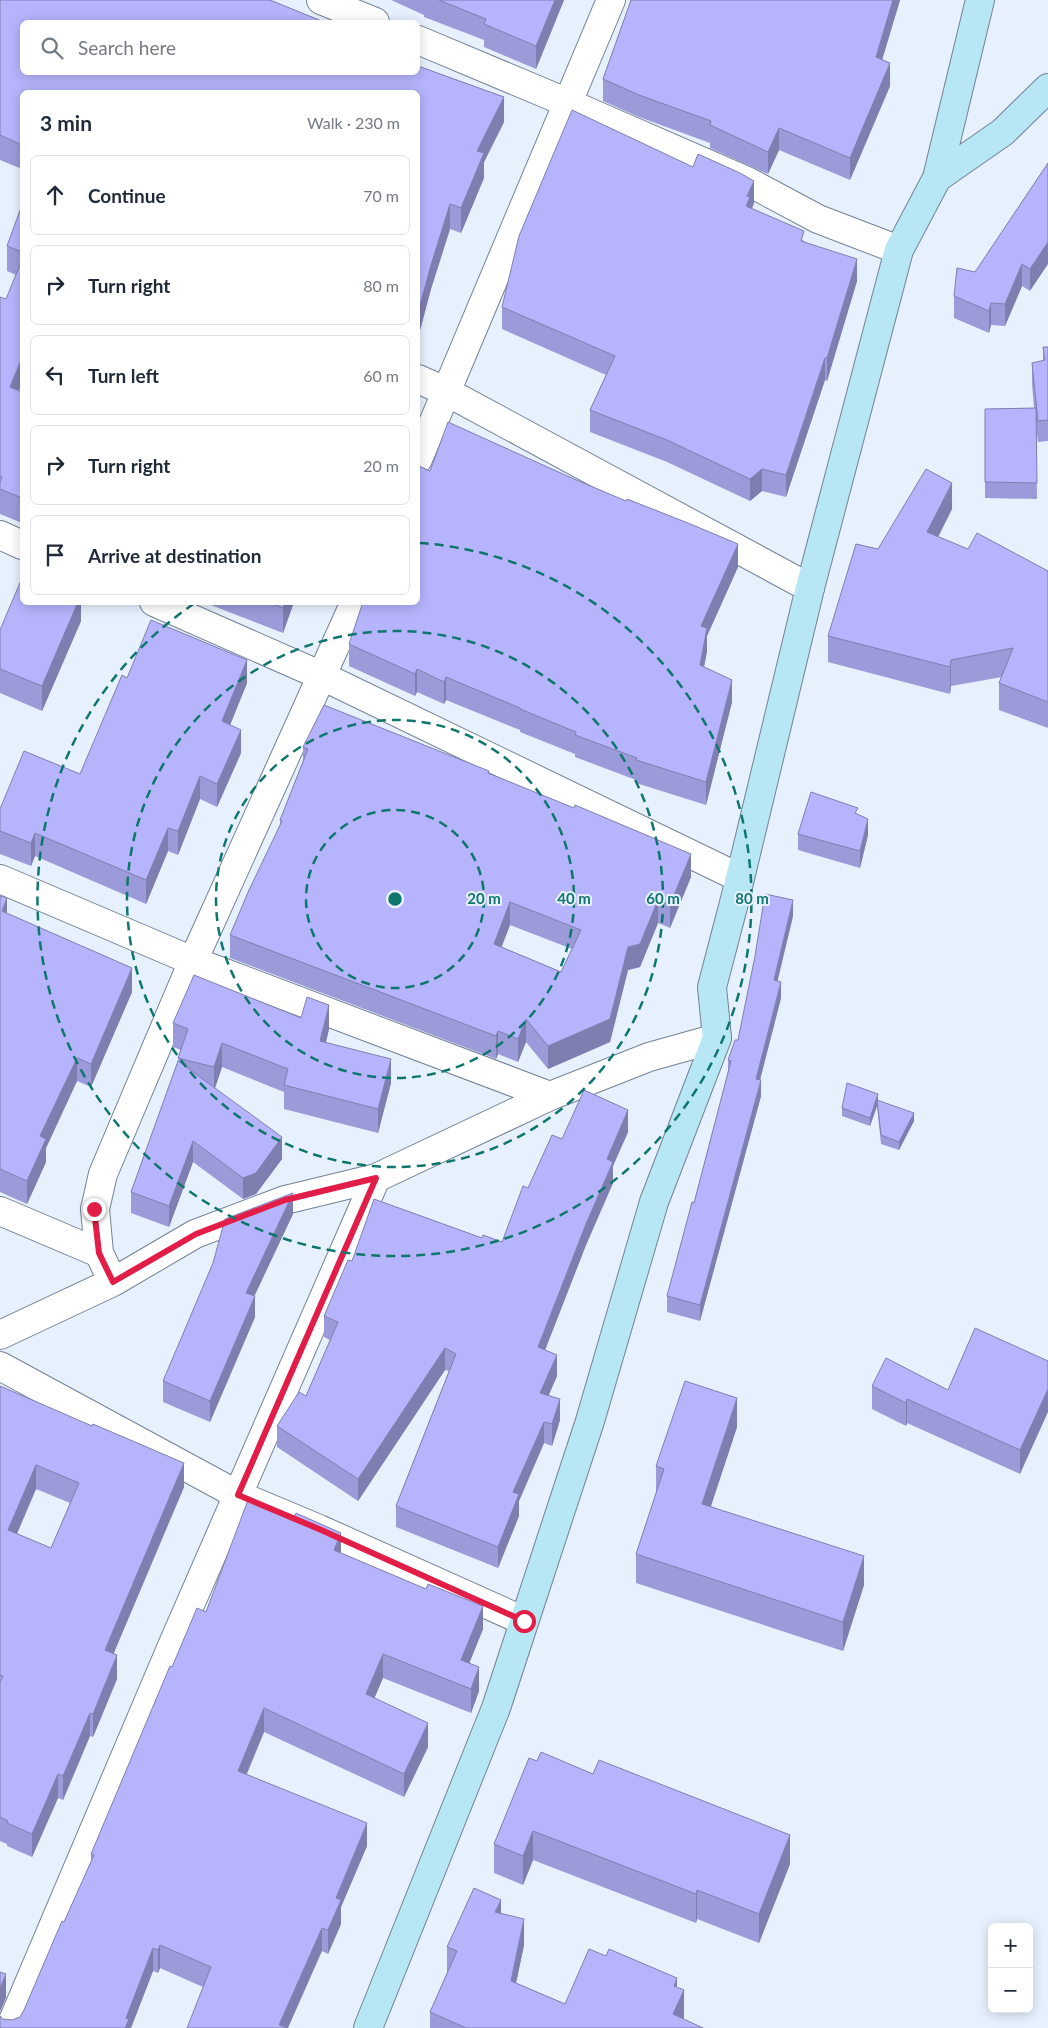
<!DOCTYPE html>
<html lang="en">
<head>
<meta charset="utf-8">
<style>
	:root { --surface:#fff; --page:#f6f6f7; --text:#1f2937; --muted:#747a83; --line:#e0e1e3 }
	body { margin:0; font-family:Lato,sans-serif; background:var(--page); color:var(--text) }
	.controls { position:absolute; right:15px; bottom:15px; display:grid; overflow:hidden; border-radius:8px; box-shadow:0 2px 12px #0003 }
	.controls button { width:45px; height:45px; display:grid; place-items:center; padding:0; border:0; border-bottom:1px solid var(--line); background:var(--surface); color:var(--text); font:25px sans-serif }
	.stop { position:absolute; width:15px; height:15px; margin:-11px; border:4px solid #e11d48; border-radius:50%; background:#fff }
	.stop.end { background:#e11d48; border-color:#fff; box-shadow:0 1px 5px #0008 }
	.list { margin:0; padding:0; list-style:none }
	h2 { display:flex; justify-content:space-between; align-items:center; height:65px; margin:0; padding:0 20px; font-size:21px }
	h2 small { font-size:16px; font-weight:400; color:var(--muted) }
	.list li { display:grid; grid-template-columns:32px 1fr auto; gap:15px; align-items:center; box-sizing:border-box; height:80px; margin:0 10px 10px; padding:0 10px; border:1px solid var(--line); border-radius:8px }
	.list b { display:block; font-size:19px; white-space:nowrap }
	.list em { font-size:16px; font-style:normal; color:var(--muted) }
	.icon { flex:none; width:28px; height:28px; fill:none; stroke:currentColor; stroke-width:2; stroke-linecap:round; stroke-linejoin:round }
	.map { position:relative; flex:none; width:1048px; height:2028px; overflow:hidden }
	.search { position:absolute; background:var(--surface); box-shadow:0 2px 12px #0003; left:20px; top:20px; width:400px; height:55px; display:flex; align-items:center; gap:12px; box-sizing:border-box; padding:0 18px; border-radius:8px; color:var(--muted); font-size:19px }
	.panel { position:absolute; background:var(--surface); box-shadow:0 2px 12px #0003; left:20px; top:90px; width:400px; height:515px; border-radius:8px }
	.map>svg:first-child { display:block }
</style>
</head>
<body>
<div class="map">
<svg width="1048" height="2028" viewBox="0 0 1048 2028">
	<rect width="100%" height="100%" fill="#e7f1fe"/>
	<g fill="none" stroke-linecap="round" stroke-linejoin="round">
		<g stroke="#748295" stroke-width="30">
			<path id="street" d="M321,0L375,22
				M418,40L568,103L747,181L818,219L899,250
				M418,379L447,392L810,588
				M418,459L611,0
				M0,535L22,545
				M154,602L322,676L740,878
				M0,879L193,961L550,1096
				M0,1211L99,1253
				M113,1282L99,1253L95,1209L103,1174L193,961L355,602
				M0,1335L113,1282L195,1234L285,1200L376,1178L550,1096L649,1057L717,1038
				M0,1366L238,1495L319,1529L524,1621
				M10,2028L172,1646L376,1178"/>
		</g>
		<g stroke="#748295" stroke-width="30">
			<path id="secondary" d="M937,178L1003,132L1048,88
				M368,2028L496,1708L590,1421L654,1202L717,1038L712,987L735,899L810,588L899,250L937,178L980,0"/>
		</g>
		<use href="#street" stroke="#fff" stroke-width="28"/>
		<use href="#secondary" stroke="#b7e6f4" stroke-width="28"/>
	</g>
	<path fill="#9c9bd9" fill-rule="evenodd" d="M0,0H270L324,22H22V72H418V66L504,97V122L484,162V178L461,233L450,229L431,289L419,334H418V92H22V169L0,160Z
		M391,0H564L536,69L484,47V40L424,17V15Z
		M631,0H900L882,60L890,86L850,180L779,150L768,174L710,148V143L639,117L603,101V79Z
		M1048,163L1030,291L1022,286L1005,326L991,325L989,333L954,318V296L975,272Z
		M754,203L752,209L804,241L857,281L827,381L825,380L786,497L762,491L750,501L667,462L590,432V410L606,375L502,329V307Z
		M22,205V383L19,391L22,392V523L0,514V297L6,299L16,275L7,271V246Z
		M1043,347H1048V441L1038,442L1036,427L1037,499L985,498V409L1034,408L1032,384V363L1043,361Z
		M430,471L738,567L707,636V651L704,667L732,702L706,805L636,783V780L575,757V754L520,732V730L446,700L444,704L417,692L415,696L349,666V644L418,602Z
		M952,509L938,537L968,549L1048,571V728L999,710V683L1002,677L951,686L950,694L828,662V636L878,549Z
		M81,602V621L42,711L0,693V630Z
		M203,602H294L283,633Z
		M127,678L247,683L230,725L241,753L217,807L200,799L178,855L168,851L146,904L35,856L31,866L0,854V809L80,774Z
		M303,747L489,773L691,877L670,928L658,923L640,967L628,970L610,1042L548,1069L526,1042L518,1062L498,1054L496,1059L230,958V935L280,825V820L303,761ZM510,925L572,949L561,972L501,947Z
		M858,814L868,835L860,868L798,850V834Z
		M0,896L7,913L132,992L91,1087L77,1081L46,1148V1162L27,1204L0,1192Z
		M793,916L777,981L781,998L760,1080L761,1096L700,1321L667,1312V1296L694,1203L728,1074V1060L738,1040Z
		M173,1023L329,1029L326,1043L391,1083L378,1133L284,1109V1092L222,1067L215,1088L282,1159L256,1194L243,1199L193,1162L169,1227L131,1213V1192L178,1061V1058L181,1050L173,1047Z
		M878,1100L914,1121L899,1150L881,1144L877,1106L870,1126L842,1116V1108Z
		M628,1132L613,1166V1183L586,1245L545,1350L557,1376L549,1395L560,1420L552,1446L544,1443L519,1501V1516L498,1568L396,1527V1506L449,1371L445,1370L358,1501L277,1447V1426L306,1396L330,1340L324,1337V1316L352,1261L482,1238L502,1242L528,1188L562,1139Z
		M293,1214L254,1296L255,1317L210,1422L163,1402V1381Z
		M1048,1361L1020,1474L907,1423L906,1426L872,1409V1386L948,1390Z
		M0,1386L184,1487L113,1654L117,1679L93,1737L90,1736L63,1800L58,1798L32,1857L7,1846V1844L0,1841ZM36,1489L70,1503L51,1548L17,1534Z
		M737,1427L711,1506L864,1585L843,1651L636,1583V1554L656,1494V1466Z
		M341,1553L483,1629L469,1663L479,1691L471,1713L383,1678L374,1698L428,1747L404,1797L264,1732L247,1774L367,1846L341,1907V1924L328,1954L322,1951L203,1987L160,1968L158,1973L153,1971L131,2028H0L3,2019L12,2020L20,2017L24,2010L91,1862V1854L172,1667L206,1612Z
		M529,1758L790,1864L759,1943L697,1919L696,1923L533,1860L523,1885L494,1873V1844Z
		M501,1913L524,1945L516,1983L565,2004L677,1988L684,2017L683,2019L703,2028H430V2012L447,1973V1947Z"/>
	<path fill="#7f7eb0" d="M555,0H564L536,69V46Z
		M893,0H900L876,80V57Z
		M890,63V86L850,180V158Z
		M504,97V122L484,162V178L461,233V208L477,151Z
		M779,128V150L768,174V152Z
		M754,181V203L750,213L746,206L747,196Z
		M450,204V229L431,289L419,334V309L431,265Z
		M1048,242V264L1030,291V269Z
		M857,259V281L827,381V358Z
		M1022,264V286L1005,326V304Z
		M991,303V325L989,333V311Z
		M22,358V383L10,412V387Z
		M825,358V380L786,497V475Z
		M762,469V491L750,501V479Z
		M952,483V509L927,559V532Z
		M738,544V567L707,636V651L700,688L701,626Z
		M78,602H81V621L42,711V686Z
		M285,602H294L283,633V608Z
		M247,660V683L222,745V721Z
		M951,660V686L950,694V667Z
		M417,669V692L415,696V674Z
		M446,677V700L444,704V682Z
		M732,680V702L706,805V782Z
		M241,730V753L217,807V784Z
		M200,776V799L178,855V831Z
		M868,819V835L860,868V851Z
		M168,828V851L146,904V880Z
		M35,833V856L31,866V843Z
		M691,854V877L670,928V905Z
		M7,898V922L2,911Z
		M658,900V923L640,967L628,970L610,1042L548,1069V1046L628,947Z
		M793,900V916L774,996V980Z
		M510,902V925L494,967V944Z
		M132,968V992L91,1087V1064Z
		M781,982V998L756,1095V1079Z
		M329,1005V1029L320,1065V1041Z
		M526,1019V1042L518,1062V1039Z
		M498,1031V1054L496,1059V1036Z
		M222,1043V1067L214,1091V1067Z
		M77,1058V1081L46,1148V1162L27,1204V1181L40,1136Z
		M391,1059V1083L378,1133V1109Z
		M761,1080V1096L700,1321V1305Z
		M878,1094V1102L877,1100V1106L870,1126V1118Z
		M628,1110V1132L613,1166V1183L586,1245L538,1368V1347L607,1159Z
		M914,1113V1121L899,1150V1142Z
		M282,1137V1159L256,1194L243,1199V1178Z
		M193,1141V1162L169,1227V1206Z
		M293,1193V1214L246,1314V1293Z
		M255,1296V1317L210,1422V1401Z
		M445,1348V1370L358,1501V1479Z
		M557,1355V1376L540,1414V1393Z
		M1048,1389V1412L1020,1474V1450Z
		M737,1398V1427L702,1533V1504Z
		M560,1399V1420L552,1446V1424Z
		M907,1399V1423L906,1426V1403Z
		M544,1422V1443L519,1501V1516L498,1568V1547L513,1492Z
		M184,1463V1487L105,1674V1650Z
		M36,1465V1489L8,1554V1530Z
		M341,1533V1556L334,1550Z
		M864,1556V1585L843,1651V1622Z
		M483,1606V1629L461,1684V1660Z
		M383,1654V1678L366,1718V1694Z
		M117,1655V1679L93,1737V1714Z
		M479,1667V1691L471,1713V1689Z
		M264,1708V1732L238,1794V1771Z
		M90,1713V1736L63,1800V1776Z
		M428,1723V1747L404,1797V1774Z
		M58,1774V1798L32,1857V1834Z
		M367,1823V1846L341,1907V1924L328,1954V1930L336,1898Z
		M533,1831V1860L523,1885V1856Z
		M790,1835V1864L759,1943V1914Z
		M697,1890V1919L696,1923V1894Z
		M501,1900V1927L495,1912Z
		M524,1919V1945L511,2007V1981Z
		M322,1928V1951L288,2028L279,2025Z
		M160,1945V1968L158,1973V1950Z
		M153,1948V1971L131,2028H125L126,2018Z
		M6,1974V1998L0,2012V1988Z
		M677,1978V2005L684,1990V2017L679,2028H673L674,1986Z"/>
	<path fill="#b5b4fc" stroke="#7f7eb0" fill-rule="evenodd" d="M0,0H270L324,22H22V72H418V66L504,97L477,151L484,153L461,208L450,204L431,265L419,309H418V92H22V145L0,135Z
		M439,0H555L536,46L484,24L486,19Z
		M631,0H893L876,57L890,63L850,158L779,128L768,152L710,125L711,121L639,95L603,79Z
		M572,110L693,167L698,154L740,173L754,181L747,196L750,197L746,206L804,231L801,241L857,259L827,358H825L786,475L762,469L750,479L667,440L590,410L615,356L502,307L519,236Z
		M1048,163V242L1030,269L1022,264L1005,304L991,303L989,311L954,296L957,268L975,272Z
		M22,205V252L7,246Z
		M22,260V358L10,387L22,392V498L0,489V482L2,477L0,476V297L6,299Z
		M1043,347H1048V420L1038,421L1032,363L1045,360Z
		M1036,408L1037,483L985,482V409Z
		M448,422L574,479L626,501L627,499L688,523L738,544L701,626L707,628L700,665L732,680L706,782L636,760L637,758L575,735L576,732L520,709V708L446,677L444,682L417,669L415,674L349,644L363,602H418V469L419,466L430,471Z
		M926,469L952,483L927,532L968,549L977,533L1048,571V702L999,683L1013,648L951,660L950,667L828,636L856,544L878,549Z
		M22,578V602H78L42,686L0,669V630Z
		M269,602H285L283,608Z
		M151,620L247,660L222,721L241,730L217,784L200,776L178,831L168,828L146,880L35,833L31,843L0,831V809L24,751L80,774L122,675L127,678Z
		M324,705L489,771L488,773L574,808L575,805L691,854L670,905L658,900L640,944L628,947L610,1019L548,1046L526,1019L518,1039L498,1031L496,1036L230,935L249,890L282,821L280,820L308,749L303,747ZM510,902L581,930L561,972L494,944Z
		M811,792L858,808L855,813L868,819L860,851L798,834Z
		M765,894L793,900L774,980L781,982L756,1079L761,1080L700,1305L667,1296L692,1202L694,1203L731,1061L728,1060L735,1040H738L755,956Z
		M0,896L7,898L2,911L132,968L91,1064L77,1058L40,1136L46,1139L27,1181L0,1169Z
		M194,975L301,1018L307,997L329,1005L320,1041L391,1059L378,1109L284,1085L288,1069L222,1043L214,1067L178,1058L188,1029L173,1023Z
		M178,1061L282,1137L256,1173L243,1178L193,1141L169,1206L131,1192Z
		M847,1083L878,1094L870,1118L842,1108Z
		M584,1090L628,1110L607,1159L613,1162L586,1224L538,1347L557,1355L540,1393L560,1399L552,1424L544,1422L513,1492L519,1494L498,1547L396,1506L456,1354L445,1348L358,1479L277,1426L299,1392L306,1396L338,1322L324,1316L348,1260L352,1261L374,1199L482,1238L483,1235L502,1242L523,1186L528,1188L552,1135L562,1139Z
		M877,1100L914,1113L899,1142L881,1135Z
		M293,1193L246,1293L255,1296L210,1401L163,1381L213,1263L225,1219Z
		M975,1328L1048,1361V1389L1020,1450L907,1399L906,1403L872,1386L886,1358L948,1390Z
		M685,1381L737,1398L702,1504L864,1556L843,1622L636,1554L664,1469L656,1466Z
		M0,1386L92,1426L93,1424L184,1463L105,1650L117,1655L93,1714L90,1713L63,1776L58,1774L32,1834L7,1823L8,1821L0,1817V1682L3,1676L0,1675ZM36,1465L79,1483L51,1548L8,1530Z
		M248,1500L294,1517L296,1513L341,1533L334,1550L426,1589L428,1584L483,1606L461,1660L479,1667L471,1689L383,1654L366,1694L428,1723L404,1774L264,1708L238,1771L367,1823L336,1898L341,1900L328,1930L322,1928L279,2025L288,2028H187L211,1967L160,1945L158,1950L153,1948L126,2018L129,2019L125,2028H0V2016L3,2019L12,2020L20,2017L24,2010L62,1921L64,1922L94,1855L91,1854L170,1666L172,1667L197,1608L206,1612Z
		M541,1752L593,1774L599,1760L790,1835L759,1914L697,1890L696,1894L533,1831L523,1856L494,1844L529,1758L537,1761Z
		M474,1888L501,1900L495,1912L524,1919L511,1981L565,2004L589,1949L606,1956L609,1949L677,1978L674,1986L684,1990L673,2014L703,2028H466L430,2012L457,1951L447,1947Z
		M0,1972L6,1974L0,1988Z"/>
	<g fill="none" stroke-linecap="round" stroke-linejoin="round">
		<path stroke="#e11d48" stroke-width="6" d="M94,1209L99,1253L113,1282L196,1234L285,1200L376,1178L238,1495L319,1529L524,1621"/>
	</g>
	<g fill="none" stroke="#0f766e" stroke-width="2.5" stroke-dasharray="9 6">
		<circle cx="395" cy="899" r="89"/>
		<circle cx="395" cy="899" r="179"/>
		<circle cx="395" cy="899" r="268"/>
		<path d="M420 543A357 357 0 1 1 195 603"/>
	</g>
	<circle cx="395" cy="899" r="8" fill="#0f766e" stroke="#e7f1fe" stroke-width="2.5"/>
	<g font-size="15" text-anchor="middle" font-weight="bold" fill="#0f766e" stroke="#e7f1fe" stroke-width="4" stroke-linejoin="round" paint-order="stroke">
		<text x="484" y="904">20 m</text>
		<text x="574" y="904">40 m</text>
		<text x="663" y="904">60 m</text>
		<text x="752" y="904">80 m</text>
	</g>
</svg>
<div class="controls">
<button>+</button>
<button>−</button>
</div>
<div class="stop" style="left:524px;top:1621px"></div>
<div class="stop end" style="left:94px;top:1209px"></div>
<div class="search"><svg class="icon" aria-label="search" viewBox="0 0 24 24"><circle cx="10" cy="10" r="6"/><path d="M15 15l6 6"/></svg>Search here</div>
<section class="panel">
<h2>3 min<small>Walk · 230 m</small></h2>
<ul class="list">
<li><svg class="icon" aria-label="ahead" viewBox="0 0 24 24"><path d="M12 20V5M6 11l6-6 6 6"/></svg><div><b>Continue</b></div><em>70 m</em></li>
<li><svg class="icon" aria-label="right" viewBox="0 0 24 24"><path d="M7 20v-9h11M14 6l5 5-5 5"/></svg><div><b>Turn right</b></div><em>80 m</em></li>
<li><svg class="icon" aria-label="left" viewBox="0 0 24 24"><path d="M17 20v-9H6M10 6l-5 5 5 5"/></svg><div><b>Turn left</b></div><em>60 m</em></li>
<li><svg class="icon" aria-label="right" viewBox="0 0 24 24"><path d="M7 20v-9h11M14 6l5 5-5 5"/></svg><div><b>Turn right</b></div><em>20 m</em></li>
<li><svg class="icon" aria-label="arrive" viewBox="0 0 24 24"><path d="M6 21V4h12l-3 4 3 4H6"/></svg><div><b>Arrive at destination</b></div></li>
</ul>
</section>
</div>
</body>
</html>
